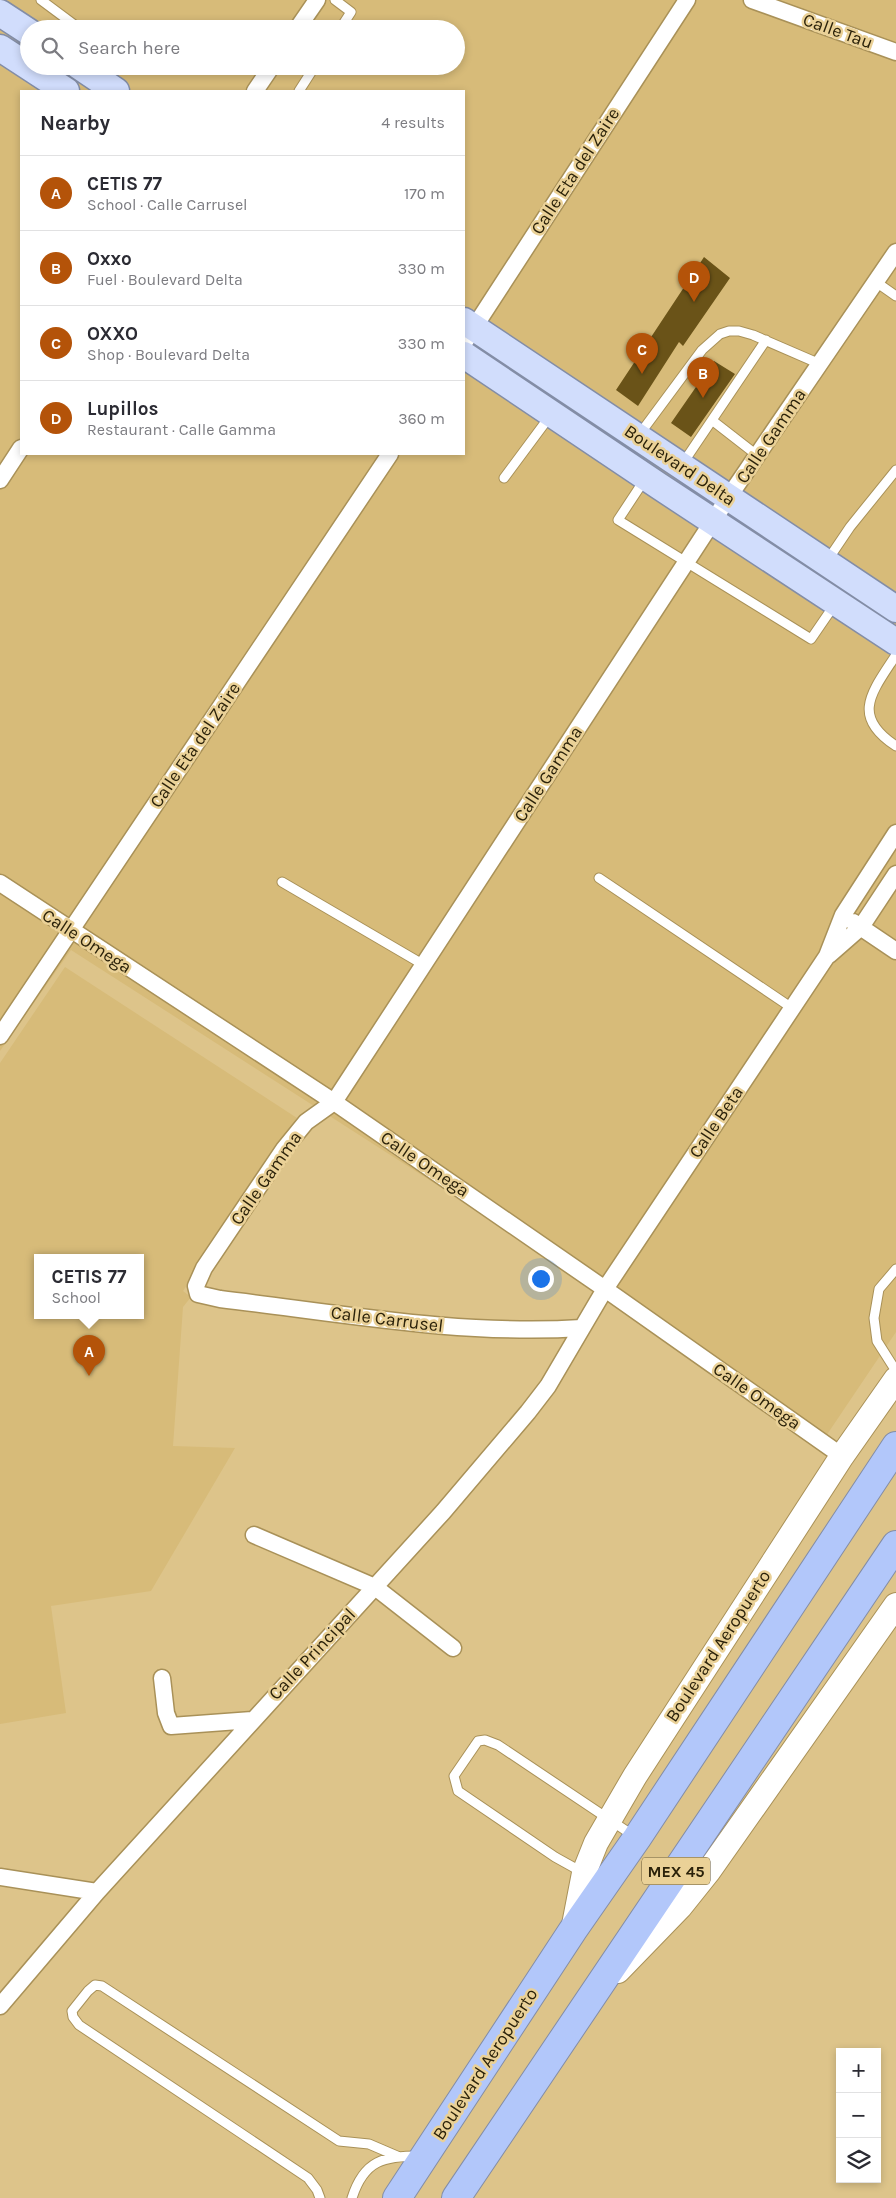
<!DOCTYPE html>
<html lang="en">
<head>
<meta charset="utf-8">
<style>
	:root { --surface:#fff; --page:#f2f2f3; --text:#2b2b33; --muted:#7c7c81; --line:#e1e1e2; --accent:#b45309 }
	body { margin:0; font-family:Karla,sans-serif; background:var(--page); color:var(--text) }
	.controls { position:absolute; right:15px; bottom:15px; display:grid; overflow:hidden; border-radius:0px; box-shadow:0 2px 8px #0003 }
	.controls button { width:45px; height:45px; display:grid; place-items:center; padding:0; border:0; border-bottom:1px solid var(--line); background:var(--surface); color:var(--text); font:25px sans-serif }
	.you { position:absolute; left:540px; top:1278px; width:18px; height:18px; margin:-12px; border:4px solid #fff; border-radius:50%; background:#1a73e8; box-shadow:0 0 0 8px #1a73e833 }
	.badge { display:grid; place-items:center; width:32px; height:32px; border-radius:50%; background:var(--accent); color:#fff; font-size:16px; font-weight:700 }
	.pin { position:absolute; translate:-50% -41px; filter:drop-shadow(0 1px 2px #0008) }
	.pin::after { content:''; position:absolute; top:26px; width:18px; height:15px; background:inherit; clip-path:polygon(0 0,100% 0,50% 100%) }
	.popup { position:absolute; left:34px; top:1254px; width:110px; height:65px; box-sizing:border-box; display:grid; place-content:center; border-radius:0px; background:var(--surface); filter:drop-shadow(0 1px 4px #0005); font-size:16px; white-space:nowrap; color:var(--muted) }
	.popup b { font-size:19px; color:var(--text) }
	.popup::after { content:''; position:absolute; left:50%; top:100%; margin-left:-10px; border:10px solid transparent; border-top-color:var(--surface) }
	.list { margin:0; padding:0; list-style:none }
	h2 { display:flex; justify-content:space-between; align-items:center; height:65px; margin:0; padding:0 20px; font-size:21px }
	h2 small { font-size:16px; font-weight:400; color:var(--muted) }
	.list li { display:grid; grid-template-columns:32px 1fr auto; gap:15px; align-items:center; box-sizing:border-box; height:75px; padding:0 20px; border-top:1px solid var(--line) }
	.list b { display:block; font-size:19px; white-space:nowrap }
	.list p { margin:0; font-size:16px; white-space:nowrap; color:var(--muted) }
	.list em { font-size:16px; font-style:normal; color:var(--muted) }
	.icon { flex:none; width:28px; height:28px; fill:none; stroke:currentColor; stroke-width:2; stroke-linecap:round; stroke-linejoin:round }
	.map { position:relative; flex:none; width:896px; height:2198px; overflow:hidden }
	.search { position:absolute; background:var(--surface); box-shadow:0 2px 8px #0003; left:20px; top:20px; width:445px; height:55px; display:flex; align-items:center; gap:12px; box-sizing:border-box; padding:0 18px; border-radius:28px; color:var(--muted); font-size:19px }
	.panel { position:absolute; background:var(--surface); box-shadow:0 2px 8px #0003; left:20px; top:90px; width:445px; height:365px; border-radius:0px }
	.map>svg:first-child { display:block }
</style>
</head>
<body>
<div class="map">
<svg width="896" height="2198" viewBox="0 0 896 2198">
	<rect width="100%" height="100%" fill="#ddc48a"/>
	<path fill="#d7bb79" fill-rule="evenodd" d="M0,0H896V1332L824,1439L607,1294L71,950L0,1051ZM29,29H456V66H29ZM21,91H464V454H21Z
		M65,967L297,1118L183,1291L191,1297L183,1307L173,1446L235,1448L151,1591L51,1606L66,1713L0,1724V1063ZM38,1257H140V1315H38Z"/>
	<path fill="#6a5318" d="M704,257L730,278L683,346L679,342L638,406L616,390Z
		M714,361L735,374L691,437L671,423Z"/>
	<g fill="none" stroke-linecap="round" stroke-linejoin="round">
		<g stroke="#a99158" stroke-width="11">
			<path id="lane" d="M41,0L80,29
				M335,0L351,12L340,29
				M299,91L315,66
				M876,282L896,296
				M713,421L758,456
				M639,435L702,350L720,334L729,331H739L753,335L820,364
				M683,463L766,340
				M504,478L550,416
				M645,479L618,520L811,639L835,604
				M827,561L850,527L896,470
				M896,655C872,692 850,716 896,746
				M599,878L792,1008
				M282,882L424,965
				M896,1269L879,1289L874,1318L877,1341L896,1371
				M582,1872L555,1857L458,1791L454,1776L478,1741L485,1740L498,1745L634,1836
				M320,2198L317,2190L308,2178L79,2025L73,2017L72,2011L88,1991L95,1985L102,1986L339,2141L369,2144L397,2156
				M352,2198C364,2160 384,2156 420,2156"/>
		</g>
		<g stroke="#a99158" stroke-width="19">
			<path id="street" d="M752,0L896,52
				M297,29L317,0
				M255,91L272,66
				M464,343L687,0
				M0,480L21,448
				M0,883L334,1102L605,1289L842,1456
				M853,922L896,951
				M829,955L861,927L896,874
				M0,1036L390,454
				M582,1328C463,1336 338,1313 220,1299L198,1294L196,1286L204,1268L284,1149L306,1122L334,1102L728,498L896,252
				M254,1535L375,1587L453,1648
				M162,1678L166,1713L171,1726L252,1720
				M0,1877L97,1892
				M0,2006L97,1892L443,1512L528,1412L548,1386L605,1289L827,956L843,915L896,833"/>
		</g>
		<g stroke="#a99158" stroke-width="26">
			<path id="secondary" d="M573,1930L584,1873L596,1843L635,1776L842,1456L896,1379
				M618,1971L680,1907L708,1872L896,1605"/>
		</g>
		<g stroke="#838da6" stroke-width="29">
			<path id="primary" d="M0,13L29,32
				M0,48L66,91
				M79,66L116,91
				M464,321L896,609
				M464,355L659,486L896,642"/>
		</g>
		<g stroke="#838da6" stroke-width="30">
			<path id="highway" d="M397,2198L573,1930L637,1838L896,1446
				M456,2198L896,1545"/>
		</g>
		<use href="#lane" stroke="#fff" stroke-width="9"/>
		<use href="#street" stroke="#fff" stroke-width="16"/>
		<use href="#secondary" stroke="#fff" stroke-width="24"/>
		<use href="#primary" stroke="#d1ddfc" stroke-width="26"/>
		<use href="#highway" stroke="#b2c7fa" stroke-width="28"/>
	</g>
	<g text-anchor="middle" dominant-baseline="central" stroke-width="5" stroke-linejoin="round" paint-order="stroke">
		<rect fill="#ead197" stroke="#645634" stroke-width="1" x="642" y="1857.5" width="68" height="27" rx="4"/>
		<g font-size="16" font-weight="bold" fill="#2b220a">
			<text x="676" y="1871">MEX 45</text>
		</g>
		<g font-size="18" fill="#2b220a" stroke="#ead197">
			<text transform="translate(838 31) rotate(20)">Calle Tau</text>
			<text transform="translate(575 171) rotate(-57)">Calle Eta del Zaire</text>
			<text transform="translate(771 436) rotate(-56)">Calle Gamma</text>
			<text transform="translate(680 465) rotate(34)">Boulevard Delta</text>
			<text transform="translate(195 745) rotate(-56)">Calle Eta del Zaire</text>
			<text transform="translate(548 774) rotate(-57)">Calle Gamma</text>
			<text transform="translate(87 941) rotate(33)">Calle Omega</text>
			<text transform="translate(716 1122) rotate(-56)">Calle Beta</text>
			<text transform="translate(425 1164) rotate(34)">Calle Omega</text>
			<text transform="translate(266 1178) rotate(-55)">Calle Gamma</text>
			<text transform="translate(387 1319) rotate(7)">Calle Carrusel</text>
			<text transform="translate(757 1396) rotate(35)">Calle Omega</text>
			<text transform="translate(718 1646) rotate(-57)">Boulevard Aeropuerto</text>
			<text transform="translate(312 1654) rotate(-47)">Calle Principal</text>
			<text transform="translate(485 2064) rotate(-57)">Boulevard Aeropuerto</text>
		</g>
	</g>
</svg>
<div class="controls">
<button>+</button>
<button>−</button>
<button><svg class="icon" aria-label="layers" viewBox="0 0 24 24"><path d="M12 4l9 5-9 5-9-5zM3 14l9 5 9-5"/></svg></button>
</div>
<div class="you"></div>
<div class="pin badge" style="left:89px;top:1376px">A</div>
<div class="popup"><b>CETIS 77</b>School</div>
<div class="pin badge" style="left:703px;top:398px">B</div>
<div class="pin badge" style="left:642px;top:374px">C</div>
<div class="pin badge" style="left:694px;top:302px">D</div>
<div class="search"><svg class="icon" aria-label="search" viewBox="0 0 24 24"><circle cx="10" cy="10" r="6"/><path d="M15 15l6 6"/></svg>Search here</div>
<section class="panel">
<h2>Nearby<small>4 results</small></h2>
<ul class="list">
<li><span class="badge">A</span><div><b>CETIS 77</b><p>School · Calle Carrusel</p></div><em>170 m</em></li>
<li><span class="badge">B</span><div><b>Oxxo</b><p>Fuel · Boulevard Delta</p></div><em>330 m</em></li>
<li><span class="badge">C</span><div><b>OXXO</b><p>Shop · Boulevard Delta</p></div><em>330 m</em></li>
<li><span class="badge">D</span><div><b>Lupillos</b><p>Restaurant · Calle Gamma</p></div><em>360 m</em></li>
</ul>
</section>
</div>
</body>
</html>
